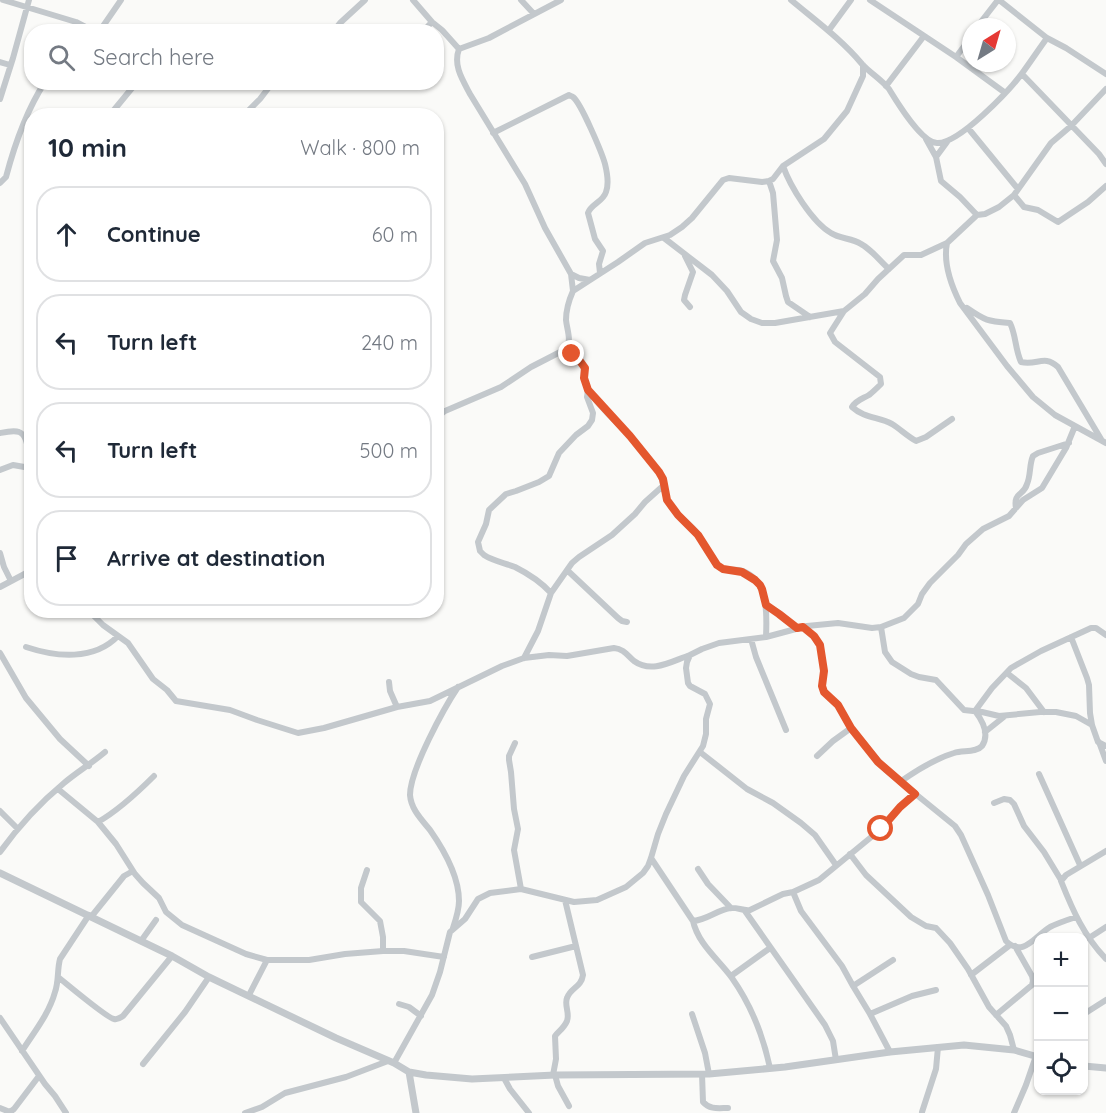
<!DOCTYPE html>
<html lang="en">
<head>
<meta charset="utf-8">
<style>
	:root { --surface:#fff; --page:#f6f6f7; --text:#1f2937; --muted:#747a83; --line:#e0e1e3 }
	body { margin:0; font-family:Quicksand,sans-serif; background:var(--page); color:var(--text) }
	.controls { position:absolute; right:18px; bottom:18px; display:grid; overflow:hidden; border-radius:12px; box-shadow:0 2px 4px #0004 }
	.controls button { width:54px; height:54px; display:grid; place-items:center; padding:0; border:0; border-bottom:2px solid var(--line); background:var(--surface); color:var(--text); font:30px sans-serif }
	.compass { position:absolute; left:962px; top:18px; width:54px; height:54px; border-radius:50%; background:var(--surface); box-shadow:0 2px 4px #0004; rotate:37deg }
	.stop { position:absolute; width:18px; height:18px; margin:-14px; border:4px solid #e4572e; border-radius:50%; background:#fff }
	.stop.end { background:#e4572e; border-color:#fff; box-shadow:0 2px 6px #0008 }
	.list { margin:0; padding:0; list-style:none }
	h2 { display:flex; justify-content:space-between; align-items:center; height:78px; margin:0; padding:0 24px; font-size:26px }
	h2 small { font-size:20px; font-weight:400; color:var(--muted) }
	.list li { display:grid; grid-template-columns:39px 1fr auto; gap:18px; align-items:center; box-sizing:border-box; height:96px; margin:0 12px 12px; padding:0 12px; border:2px solid var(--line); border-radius:24px }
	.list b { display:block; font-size:22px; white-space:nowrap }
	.list em { font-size:20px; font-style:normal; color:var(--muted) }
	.icon { flex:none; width:33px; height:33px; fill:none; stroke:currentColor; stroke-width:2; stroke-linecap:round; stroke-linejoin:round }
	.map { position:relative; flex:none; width:1106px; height:1113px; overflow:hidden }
	.search { position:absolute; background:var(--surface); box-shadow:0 2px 4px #0004; left:24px; top:24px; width:420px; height:66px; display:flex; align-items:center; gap:15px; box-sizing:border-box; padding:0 21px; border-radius:24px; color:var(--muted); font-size:22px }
	.panel { position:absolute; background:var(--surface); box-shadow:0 2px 4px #0004; left:24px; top:108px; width:420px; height:510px; border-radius:24px }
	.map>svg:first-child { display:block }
</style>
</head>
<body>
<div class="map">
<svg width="1106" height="1113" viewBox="0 0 1106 1113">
	<rect width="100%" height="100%" fill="#fafaf8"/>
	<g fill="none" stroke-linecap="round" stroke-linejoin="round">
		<path stroke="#c3c8cc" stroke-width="6" d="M3,0L76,22L95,32
			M413,0L432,22L442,30L459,49
			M521,0L534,14
			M561,0L489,38L459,49C453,65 462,79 470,94L525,184L545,228L571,274L573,291
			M791,0C816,21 841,39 862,64C870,73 881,79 889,89C897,102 921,142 937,143C959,144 1010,90 1023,72C1031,61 1039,49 1047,38
			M870,0L956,57L1004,92
			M999,0L1047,38L1066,48L1106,74
			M977,27L998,0
			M829,30L851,0
			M99,32L121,0
			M333,32L340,23L365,0
			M427,32L426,28L432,22
			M956,57L971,37
			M0,62L10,65
			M1022,74L1099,154L1106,164
			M886,86L924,36
			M1106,89L1071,126L1051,143L1014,195L999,207L985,214L977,215L947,243C943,263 951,285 960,303L1007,366L1033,397L1055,415L1106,443
			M0,99L13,58L29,0
			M109,116L137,82
			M243,116L260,99L273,82
			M968,128L1018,189
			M493,133L569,95C570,96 572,96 573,97C581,103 602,153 605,164C607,172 609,184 606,192C603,202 591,204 588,213L595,239L603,251L599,264L600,273
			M926,139L936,157L941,181L960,197L977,215
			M936,157L947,142
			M783,166C790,186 812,222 831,233C840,239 852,238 861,244C872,250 880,261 889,269
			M769,181L773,193L777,240L773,261L782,278L786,296L788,302L810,317
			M0,183L6,177C15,143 26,111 45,82
			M1014,195L1024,207L1038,210L1058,222L1088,202L1106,186
			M664,238L712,275L727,291L741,312L751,319L762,323H775L844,311
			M947,243L921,255H904L878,279L865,294L844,311L830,333L835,342L880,377L881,384C877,388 873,392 869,395C862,399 856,400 852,407C864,418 879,417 892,424C900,429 907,436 916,441L926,437L952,419
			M685,256L693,272L685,295L684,300L690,307
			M571,274L579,278L590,280
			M967,308C986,321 987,321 1010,323C1016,335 1015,349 1021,362C1037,366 1044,354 1058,367L1101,439
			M564,351C597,365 576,372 589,391C599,407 617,422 630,436C640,448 649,460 659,472C664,481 663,490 667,499C673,514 688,521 697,533C705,543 709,555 717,565C723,572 731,569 739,570C769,578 767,612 766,637
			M436,418L445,411L501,387L531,367L566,349C572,341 567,330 566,320C566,310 569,300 573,291L618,262L645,243L670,235L682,227L692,218L723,180L729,178L762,182L769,181L773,179L783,166L824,139L847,111L863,76V65
			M0,433C5,432 14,430 19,432C35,437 28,498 32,514
			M0,470L13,465L30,468
			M1016,508C1013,492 1024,496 1027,484C1031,475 1029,465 1033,456L1038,453L1069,443
			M0,553L4,567L11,581
			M567,570L618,618L622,621L627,622
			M0,587L32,570
			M551,593C541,582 529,574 515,567C505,563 493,561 484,555L480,551L478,542L486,524L489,510L506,494L516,491L539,482L549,476L559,453L576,435L588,426L592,420L593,413L587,397L588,390
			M766,605L779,613L797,628
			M88,610L103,625L128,643L153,679L167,690L176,701L230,710L257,720L298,733L324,728L397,707L430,701L502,666L524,658L549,655L567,656L614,648C624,649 627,655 634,661C652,674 672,661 690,655
			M803,627L814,636L820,645L824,671L822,686L824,692L838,705L851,728L886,770L955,826L961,835L988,895L1006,941C1023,958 1035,936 1050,927C1058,923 1067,920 1076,917
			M881,627L885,652L892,662L911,674L919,677L936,680L964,710L982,712L999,716L1040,712H1056L1076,716L1092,725
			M1071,637L1087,678L1089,685L1090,713L1092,725L1098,742L1106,746
			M751,639L756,657L786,730
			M26,647C56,657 94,661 118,636
			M0,653L26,698L60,739L89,766
			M524,658L538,631L551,593L572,563L579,557L612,535L635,514L645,502L664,485
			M1007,673L1026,688L1044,712
			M389,682L390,691L397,707
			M985,732L1005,716
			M1099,742L1106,761
			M515,743L509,756V760L511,772L514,809L518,829L514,850L521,889
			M700,752L747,789L773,803L801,823L815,835L836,865
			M817,756L833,741L851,728
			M1039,774L1080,865
			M900,782C917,770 934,759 954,753C963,750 976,753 982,746C990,734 982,720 975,711L992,688L1011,668L1041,651L1091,628H1096L1106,635
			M58,789L98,822L116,844L135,874L143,883L159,898L166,912L182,925L246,954L267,960H309L345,954L383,951H404L444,957
			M994,803L1004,799L1010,800L1014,804L1024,826L1044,852L1061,880
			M0,811L18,829
			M98,822C119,810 137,793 154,776
			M1106,851L1066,875L1061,881C1073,911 1084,936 1106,959
			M0,852C18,827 40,803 64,783C77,772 92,763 105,752
			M850,854L866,875L911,917L926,926L936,928L950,943L968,969L989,1007L1006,1026L1010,1035L1014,1050
			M651,858L693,921C707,920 717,910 730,908C737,907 743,911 750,910L783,894L793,892L819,880L881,829L900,807L915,794
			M698,869L708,884L731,908
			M367,870L361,888V902L380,921L383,937V951
			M793,892L801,911L842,966L853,986L870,1014L890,1052
			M745,911L825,1025L833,1041L836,1060
			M91,917L124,876L133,871
			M693,921C698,944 719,960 732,978C751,1005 763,1035 770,1068
			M453,928C456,919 459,910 459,901C459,876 444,850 430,830C421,819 411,809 410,795C410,770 444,708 458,687
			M1089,938L1106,927
			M141,941L156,920
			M532,957L576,946
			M971,975L1010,945
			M731,976L770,948
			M58,977C67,984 107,1018 114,1019C118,1020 120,1018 123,1016L172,956
			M853,986L893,960
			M249,995L267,960
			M399,1004L409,1007L421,1016
			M692,1014L705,1053L709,1074
			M870,1014L912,996L936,990
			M1084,1014L1106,1000
			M996,1015L1032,985L1033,981L1032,976L1015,946
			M0,1018L45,1084L55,1096L66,1113
			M22,1051C34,1032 49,1014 55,992C59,981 57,970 60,959L89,915
			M394,1063L432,995L440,972L450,932L465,919L478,899L490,893L521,889L574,902L597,900L626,887L643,873L648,866L651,858L658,834L666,814L684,776L703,746L706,734V719L710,704L705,694L690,686L688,683L686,668L687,662L690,655L702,649L719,643L766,637L807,626L838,623L872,628L881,627L904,618L918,604L922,594L930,583L958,555L966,544L983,529L1009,516L1023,500L1042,488L1066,448L1075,426
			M143,1064L185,1012L209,977
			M702,1074L703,1102C710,1110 719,1108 728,1108
			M553,1075L556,1059L555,1036C559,1031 564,1028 567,1021C570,1013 564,1005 567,998C571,987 581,988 583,975L565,900
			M555,1075L558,1086L569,1106
			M504,1078L510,1089L529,1113
			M0,1108L10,1112L14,1109L39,1076
			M922,1112L936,1069L938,1047
			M245,1113L262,1107L285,1093L346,1077L388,1061
			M1014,1113L1026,1085L1036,1056"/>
		<path stroke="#c3c8cc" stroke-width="7" d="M0,873L172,956L209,977L336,1038L394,1063L409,1072L426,1075L472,1079L555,1075L709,1074L785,1067L890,1052L964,1045L1014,1050L1038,1057
			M1084,1066L1106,1068
			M409,1072L416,1113"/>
	</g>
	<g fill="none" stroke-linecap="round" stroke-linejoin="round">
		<path stroke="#e4572e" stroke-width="8" d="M572,354L577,357L585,368L584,378L588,390L630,436L659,472L663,479L667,500L678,515L698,535L717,565L723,569L742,572L755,580L760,585L762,589L766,605L779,614L797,628L803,627L814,636L820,645L824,671L822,686L824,692L838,705L851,728L878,762L915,794L900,807L881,829"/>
	</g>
</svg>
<div class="controls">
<button>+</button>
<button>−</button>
<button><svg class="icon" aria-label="locate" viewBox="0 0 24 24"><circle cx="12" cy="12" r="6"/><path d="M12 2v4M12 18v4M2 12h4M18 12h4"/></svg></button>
</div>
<svg class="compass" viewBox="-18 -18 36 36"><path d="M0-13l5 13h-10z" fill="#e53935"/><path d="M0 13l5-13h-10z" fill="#747a83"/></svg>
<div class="stop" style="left:881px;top:829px"></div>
<div class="stop end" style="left:572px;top:354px"></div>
<div class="search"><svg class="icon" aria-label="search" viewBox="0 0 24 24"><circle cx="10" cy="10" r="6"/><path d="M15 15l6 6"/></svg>Search here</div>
<section class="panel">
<h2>10 min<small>Walk · 800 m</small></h2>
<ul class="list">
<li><svg class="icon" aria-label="ahead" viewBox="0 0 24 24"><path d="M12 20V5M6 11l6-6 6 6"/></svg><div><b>Continue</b></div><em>60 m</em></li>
<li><svg class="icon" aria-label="left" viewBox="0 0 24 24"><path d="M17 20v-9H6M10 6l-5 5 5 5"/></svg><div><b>Turn left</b></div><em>240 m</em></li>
<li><svg class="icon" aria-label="left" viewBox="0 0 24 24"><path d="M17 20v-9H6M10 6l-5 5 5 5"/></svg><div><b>Turn left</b></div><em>500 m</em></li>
<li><svg class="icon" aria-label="arrive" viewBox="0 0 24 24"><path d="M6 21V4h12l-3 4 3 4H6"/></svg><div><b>Arrive at destination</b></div></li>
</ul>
</section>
</div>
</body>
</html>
